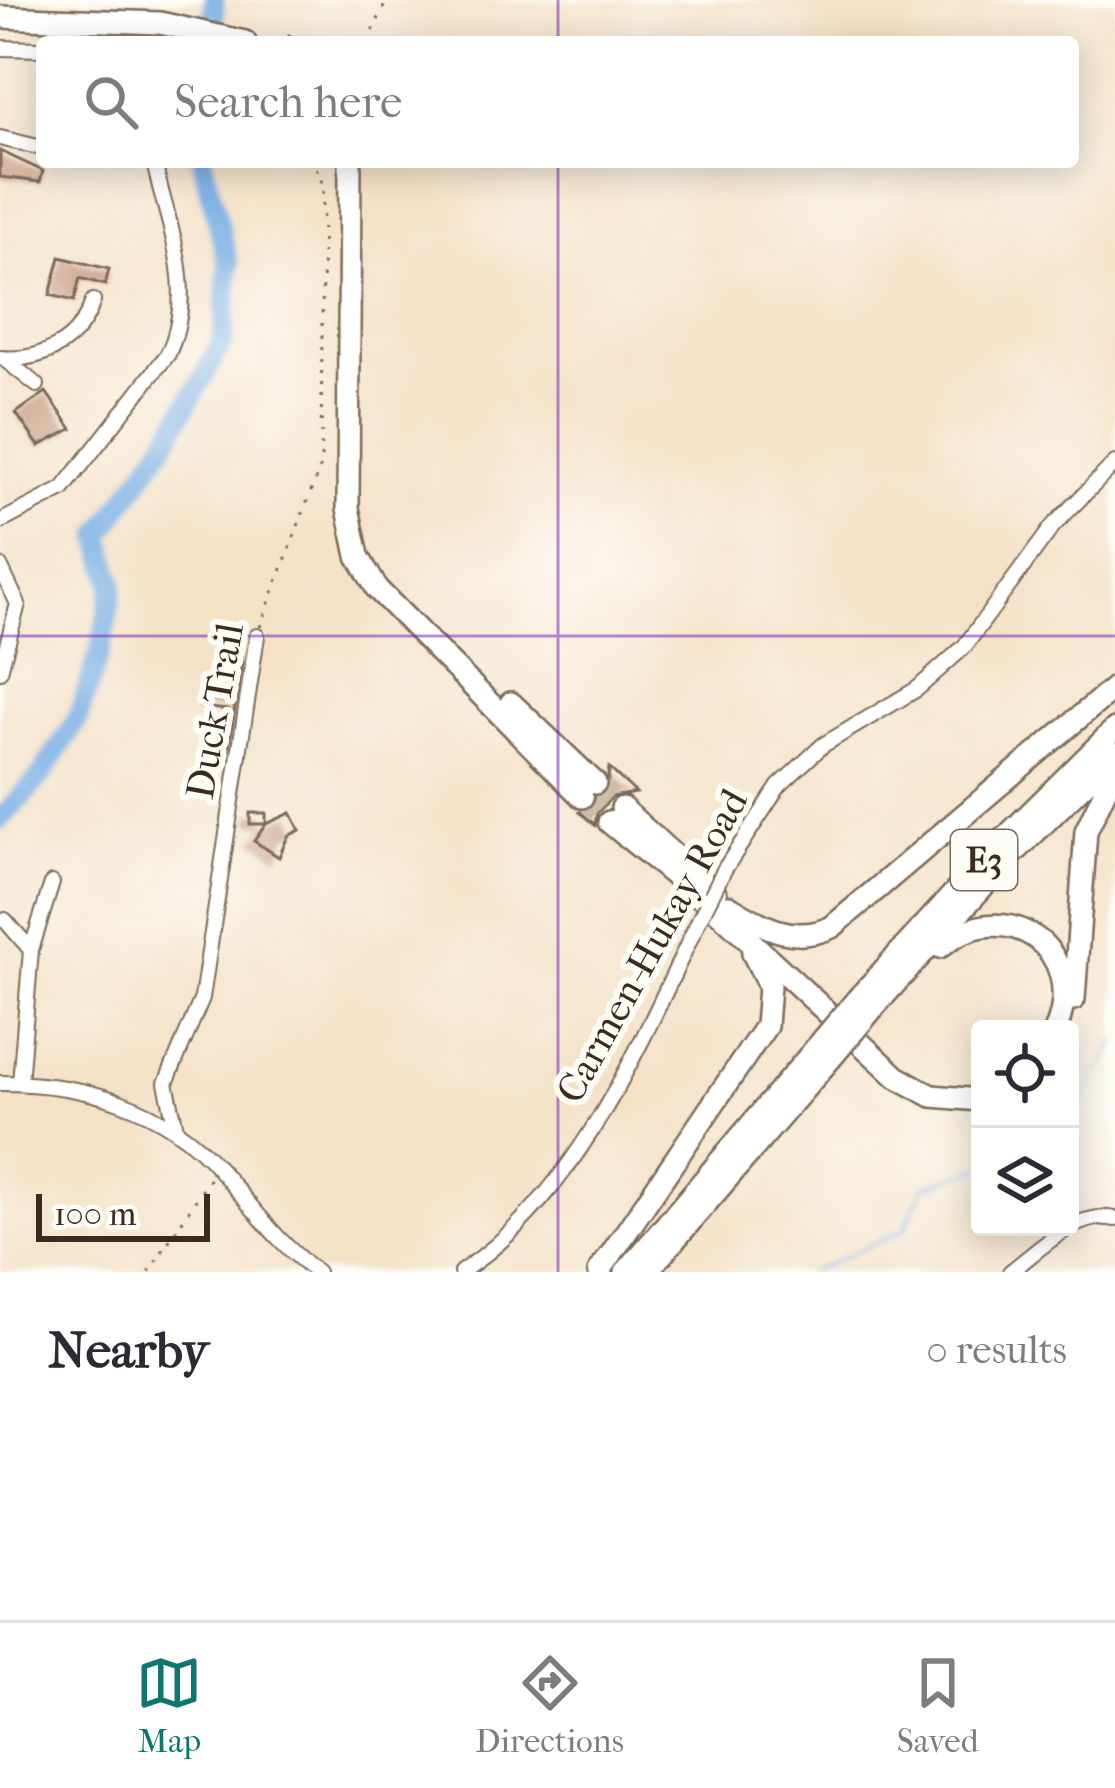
<!DOCTYPE html>
<html lang="en">
<head>
<meta charset="utf-8">
<style>
	:root { --surface:#fff; --page:#f7f7f7; --text:#2b2b33; --muted:#7c7c81; --line:#e1e1e2; --accent:#0f766e }
	body { margin:0; font-family:"IM FELL French Canon",serif; background:var(--page); color:var(--text) }
	.controls { position:absolute; right:36px; bottom:36px; display:grid; overflow:hidden; border-radius:12px; box-shadow:0 6px 30px #0003 }
	.controls button { width:108px; height:108px; display:grid; place-items:center; padding:0; border:0; border-bottom:3px solid var(--line); background:var(--surface); color:var(--text); font:60px sans-serif }
	.scale { position:absolute; left:36px; bottom:30px; width:174px; box-sizing:border-box; padding-left:12px; border:6px solid #3b2a1e; border-top:0; font-size:33px; line-height:42px; white-space:nowrap; color:#3b2a1e; -webkit-text-stroke:9px #fdfcf7; paint-order:stroke }
	.list { margin:0; padding:0; list-style:none }
	h2 { display:flex; justify-content:space-between; align-items:center; height:156px; margin:0; padding:0 48px; font-size:51px }
	h2 small { font-size:39px; font-weight:400; color:var(--muted) }
	.icon { flex:none; width:66px; height:66px; fill:none; stroke:currentColor; stroke-width:2; stroke-linecap:round; stroke-linejoin:round }
	.map { position:relative; flex:none; width:1115px; height:1272px; overflow:hidden }
	.search { position:absolute; background:var(--surface); box-shadow:0 6px 30px #0003; left:36px; right:36px; top:36px; height:132px; display:flex; align-items:center; gap:30px; box-sizing:border-box; padding:0 42px; border-radius:12px; color:var(--muted); font-size:45px }
	.sheet { height:348px; background:var(--surface) }
	nav { display:flex; justify-content:space-around; align-items:center; box-sizing:border-box; height:168px; border-top:3px solid var(--line); background:var(--surface); font-size:33px; color:var(--muted) }
	nav a { display:grid; justify-items:center; gap:6px }
	nav .on { color:var(--accent) }
	.map>svg:first-child { display:block }
</style>
</head>
<body>
<div class="map">
<svg width="1115" height="1272" viewBox="0 0 1115 1272">
	<rect width="100%" height="100%" fill="#fdfcf7"/>
	<filter id="ink" filterUnits="userSpaceOnUse"><feTurbulence type="fractalNoise" baseFrequency=".00833" numOctaves="2"/><feDisplacementMap in="SourceGraphic" scale="24" xChannelSelector="R" yChannelSelector="G"/><feConvolveMatrix kernelMatrix="1 2 1 2 8 2 1 2 1" color-interpolation-filters="sRGB"/></filter>
	<filter id="wash" filterUnits="userSpaceOnUse"><feTurbulence type="fractalNoise" baseFrequency=".004" numOctaves="4" result="noise"/><feDisplacementMap in="SourceGraphic" scale="48" xChannelSelector="R" yChannelSelector="G"/><feGaussianBlur stdDeviation="2.7" result="paint"/><feColorMatrix in="noise" values="0 0 0 0 0 0 0 0 0 0 0 0 0 0 0 0 0 1.4 0 .05"/><feComposite in="paint" operator="in"/></filter>
	<g filter="url(#wash)">
		<rect width="100%" height="100%" fill="#f4e2c7"/>
		<g fill="none" stroke-linecap="round" stroke-linejoin="round">
			<path stroke="#74ace3" stroke-width="3" d="M1070,1127L1115,1042
				M810,1272L904,1230L924,1187L980,1168"/>
			<path stroke="#74ace3" stroke-width="21" d="M214,0V42
				M0,820L41,776L77,720L100,652L113,586L101,535L171,434L223,341L229,266L203,162"/>
		</g>
		<g id="blocks">
			<path fill="#ca9c81" d="M0,151L43,171L40,182L0,177Z
				M60,257L109,269L105,285L80,278L74,301L50,295Z
				M46,392L72,429L39,446L16,413Z
				M223,648L234,650L232,660L242,662L227,759L214,757L218,743L209,741L212,727L222,730L228,710L200,707L201,696L224,695L230,666L220,664Z
				M609,768L636,793L612,797L597,813L595,825L580,812L607,792Z
				M250,813H266V824L291,813L300,830L288,836L279,857L254,841L266,824H250Z"/>
		</g>
	</g>
	<g filter="url(#ink)">
		<use href="#blocks" fill-opacity="0" stroke="#7c6a59" stroke-width="3"/>
		<g fill="none" stroke-linecap="round" stroke-linejoin="round">
			<path stroke="#cfbda5" stroke-width="21" stroke-dasharray="21 10" stroke-linecap="butt" d="M595,783L622,808
				M582,797L609,822"/>
			<g stroke="#7c6a59" stroke-width="18">
				<path id="minor" d="M0,48L42,49
					M0,138L42,148
					M0,358C42,362 80,342 93,301
					M4,359L37,385
					M0,522L63,489L168,354C198,288 168,228 154,162
					M0,566L18,604L0,671
					M724,870L779,786L823,745L917,689L964,647L1053,526L1115,463
					M5,920L31,950L20,1083
					M31,950L52,883
					M0,1083C82,1083 165,1105 220,1170C252,1206 278,1244 317,1272
					M176,1128L166,1083L202,998L257,636
					M461,1272C580,1193 641,1042 700,918
					M1010,1272C1039,1250 1077,1210 1115,1219"/>
			</g>
			<g stroke="#7c6a59" stroke-width="26">
				<path id="highway" d="M0,17L160,23L245,42
					M350,162L348,508L358,556L377,589L582,797
					M511,703L595,783
					M622,808L716,894
					M609,822L722,915L897,1077L932,1096L980,1100
					M729,906C763,926 792,945 832,927L1115,687
					M940,947C1006,892 1088,949 1056,1029
					M860,996L999,844L1115,729
					M1074,999L1086,831L1115,769
					M873,1008L1005,862L1115,753
					M599,1272L766,1026L769,986L753,953
					M626,1272L816,1048
					M647,1272L830,1059"/>
			</g>
			<path stroke="#7c6a59" stroke-width="3" stroke-dasharray="3 9" stroke-linecap="butt" d="M280,42L286,34L304,42
				M368,42L387,0
				M260,627L321,465L323,185L314,162
				M149,1272L210,1178"/>
			<use href="#minor" stroke="#fff" stroke-width="14"/>
			<use href="#highway" stroke="#fff" stroke-width="21"/>
			<g stroke="#7c6a59" stroke-width="18" stroke-linecap="butt">
				<path id="minor-bridge" d="M700,918L724,870"/>
			</g>
			<g stroke="#7c6a59" stroke-width="26" stroke-linecap="butt">
				<path id="highway-bridge" d="M816,1048L860,996
					M830,1059L873,1008"/>
			</g>
			<use href="#minor-bridge" stroke="#fff" stroke-width="14"/>
			<use href="#highway-bridge" stroke="#fff" stroke-width="21"/>
		</g>
	</g>
	<path fill="none" stroke="#7b2cbf" stroke-width="3" stroke-opacity="0.55" d="M558,0V42M558,162V1272M0,636H1115"/>
	<g text-anchor="middle" dominant-baseline="central" stroke-width="12" stroke-linejoin="round" paint-order="stroke">
		<rect fill="#fdfcf7" stroke="#75695f" stroke-width="3" x="951" y="830" width="66" height="60" rx="9"/>
		<g font-size="36" font-weight="bold" fill="#3b2a1e">
			<text x="984" y="860">E3</text>
		</g>
		<g font-size="39" fill="#3b2a1e" stroke="#fdfcf7">
			<text transform="translate(215 711) rotate(-80)">Duck Trail</text>
			<text transform="translate(652 946) rotate(-61)">Carmen-Hukay Road</text>
		</g>
	</g>
</svg>
<div class="controls">
<button><svg class="icon" aria-label="locate" viewBox="0 0 24 24"><circle cx="12" cy="12" r="6"/><path d="M12 2v4M12 18v4M2 12h4M18 12h4"/></svg></button>
<button><svg class="icon" aria-label="layers" viewBox="0 0 24 24"><path d="M12 4l9 5-9 5-9-5zM3 14l9 5 9-5"/></svg></button>
</div>
<div class="scale">100 m</div>
<div class="search"><svg class="icon" aria-label="search" viewBox="0 0 24 24"><circle cx="10" cy="10" r="6"/><path d="M15 15l6 6"/></svg>Search here</div>
</div>
<section class="sheet">
<h2>Nearby<small>0 results</small></h2>
<ul class="list">
</ul>
</section>
<nav>
<a class="on"><svg class="icon" aria-label="map" viewBox="0 0 24 24"><path d="M3 6l6-2 6 2 6-2v14l-6 2-6-2-6 2zM9 4v14M15 6v14"/></svg>Map</a>
<a><svg class="icon" aria-label="directions" viewBox="0 0 24 24"><path d="M12 3l9 9-9 9-9-9zM9 14v-3h6M13 9l2 2-2 2"/></svg>Directions</a>
<a><svg class="icon" aria-label="saved" viewBox="0 0 24 24"><path d="M7 4h10v16l-5-4-5 4z"/></svg>Saved</a>
</nav>
</body>
</html>
